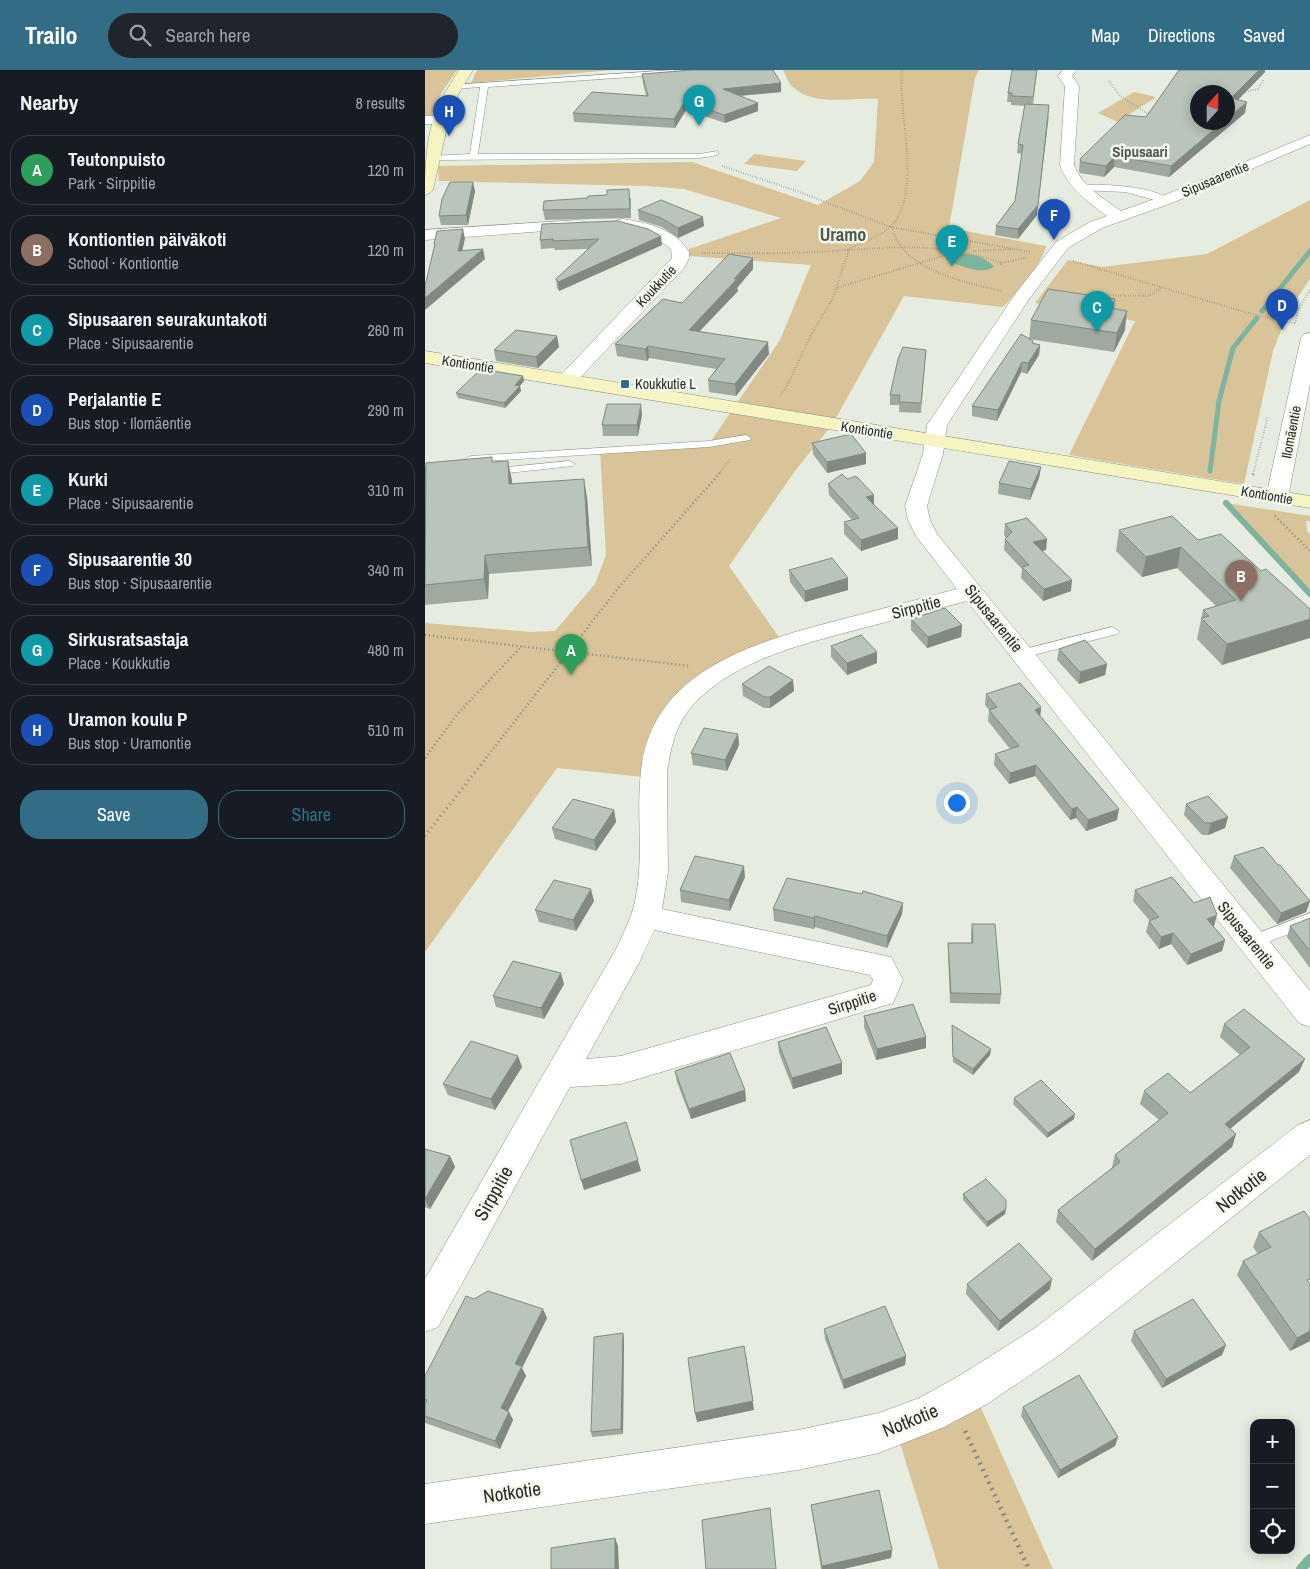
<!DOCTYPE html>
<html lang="en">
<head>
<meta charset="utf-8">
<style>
	:root { --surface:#171b24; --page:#20242c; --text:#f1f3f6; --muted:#9ea1a6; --line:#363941; --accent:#326d85 }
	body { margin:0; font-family:"Archivo Narrow",sans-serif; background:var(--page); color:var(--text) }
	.controls { position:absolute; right:15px; bottom:15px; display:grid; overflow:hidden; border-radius:10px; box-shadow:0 2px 12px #0003 }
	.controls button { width:45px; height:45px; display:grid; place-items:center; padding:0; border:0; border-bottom:1px solid var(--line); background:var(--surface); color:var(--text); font:25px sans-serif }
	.compass { position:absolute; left:765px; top:15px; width:45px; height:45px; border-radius:50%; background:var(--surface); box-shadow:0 2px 12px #0003; rotate:21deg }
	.you { position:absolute; left:531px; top:732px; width:18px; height:18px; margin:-12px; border:4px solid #fff; border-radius:50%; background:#1a73e8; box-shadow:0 0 0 8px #1a73e833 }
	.badge { display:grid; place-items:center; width:32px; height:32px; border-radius:50%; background:var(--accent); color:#fff; font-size:16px; font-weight:700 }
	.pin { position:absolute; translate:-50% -41px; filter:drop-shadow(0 1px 2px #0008) }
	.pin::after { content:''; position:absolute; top:26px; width:18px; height:15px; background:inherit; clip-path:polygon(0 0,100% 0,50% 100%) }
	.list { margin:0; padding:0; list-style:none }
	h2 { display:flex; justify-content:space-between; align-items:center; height:65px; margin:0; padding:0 20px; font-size:21px }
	h2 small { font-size:16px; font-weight:400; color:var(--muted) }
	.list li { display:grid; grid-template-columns:32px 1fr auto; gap:15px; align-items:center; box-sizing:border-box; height:70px; margin:0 10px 10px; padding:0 10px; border:1px solid var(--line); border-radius:20px }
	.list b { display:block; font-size:19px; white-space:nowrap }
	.list p { margin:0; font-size:16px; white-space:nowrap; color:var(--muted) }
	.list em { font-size:16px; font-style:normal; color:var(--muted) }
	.actions { display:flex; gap:10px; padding:15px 20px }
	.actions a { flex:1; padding:11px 0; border:1px solid var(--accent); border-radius:20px; text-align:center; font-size:18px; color:var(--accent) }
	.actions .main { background:var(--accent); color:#fff }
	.icon { flex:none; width:28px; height:28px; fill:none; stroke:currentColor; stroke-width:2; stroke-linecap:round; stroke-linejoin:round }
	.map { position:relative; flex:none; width:885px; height:1499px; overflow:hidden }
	header { display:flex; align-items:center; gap:30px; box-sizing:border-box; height:70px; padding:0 25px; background:var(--accent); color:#fff }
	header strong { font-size:24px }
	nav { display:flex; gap:28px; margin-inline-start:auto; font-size:18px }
	.search { width:350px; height:45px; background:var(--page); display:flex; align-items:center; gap:12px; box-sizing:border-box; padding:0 18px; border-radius:28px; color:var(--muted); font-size:19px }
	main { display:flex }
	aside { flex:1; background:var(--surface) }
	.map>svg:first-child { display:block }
</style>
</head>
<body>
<header>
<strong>Trailo</strong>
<div class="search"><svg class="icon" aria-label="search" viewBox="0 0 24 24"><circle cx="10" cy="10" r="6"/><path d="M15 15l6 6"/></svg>Search here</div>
<nav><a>Map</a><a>Directions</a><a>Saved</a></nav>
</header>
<main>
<aside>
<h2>Nearby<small>8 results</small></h2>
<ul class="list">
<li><span class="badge" style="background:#2e9e5b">A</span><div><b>Teutonpuisto</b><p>Park · Sirppitie</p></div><em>120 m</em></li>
<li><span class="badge" style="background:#8d6e63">B</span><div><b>Kontiontien päiväkoti</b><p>School · Kontiontie</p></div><em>120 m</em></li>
<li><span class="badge" style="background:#0f9aa8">C</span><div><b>Sipusaaren seurakuntakoti</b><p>Place · Sipusaarentie</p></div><em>260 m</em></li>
<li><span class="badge" style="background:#1a4fb4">D</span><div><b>Perjalantie E</b><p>Bus stop · Ilomäentie</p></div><em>290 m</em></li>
<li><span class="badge" style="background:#0f9aa8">E</span><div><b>Kurki</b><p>Place · Sipusaarentie</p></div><em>310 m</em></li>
<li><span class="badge" style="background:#1a4fb4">F</span><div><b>Sipusaarentie 30</b><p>Bus stop · Sipusaarentie</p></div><em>340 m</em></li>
<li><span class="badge" style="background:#0f9aa8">G</span><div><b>Sirkusratsastaja</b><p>Place · Koukkutie</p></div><em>480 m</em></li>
<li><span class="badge" style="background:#1a4fb4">H</span><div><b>Uramon koulu P</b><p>Bus stop · Uramontie</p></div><em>510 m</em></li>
</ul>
<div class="actions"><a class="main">Save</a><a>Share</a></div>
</aside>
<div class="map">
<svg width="885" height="1499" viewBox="0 0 885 1499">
	<rect width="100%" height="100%" fill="#e6ecdf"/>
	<path fill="#d8c498" d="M0,0H32L17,22L8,44L0,47Z
		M52,0H186L46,13Z
		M358,0H554L550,8L524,158L621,176C616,196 592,222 578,237L479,226L407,355L370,401L304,496L358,573L263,627L228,708L132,698L0,882V553L105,562L130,561L170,514L181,485L175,380L284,374L355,270L386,195L264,186V179L356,148L259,119L224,116L14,111L13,96L267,92L393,135L435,111L449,92L453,29C427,27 388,37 368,17C363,13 361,5 358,0Z
		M709,22L731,27L693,52L673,43Z
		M329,84L381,91L372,101L319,94Z
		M885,130V209L864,240L848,281L819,414L644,385L710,251L610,233L643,190L677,197L782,184Z
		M801,433L885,446V451H881L882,461L885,464V524Z
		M548,1320L628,1499H514L470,1357Z"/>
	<path fill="#7eb39e" d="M530,183C545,184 559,185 569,197C555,205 535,196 522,190L521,186Z"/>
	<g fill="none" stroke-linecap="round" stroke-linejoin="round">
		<path stroke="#7eb39e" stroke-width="5" d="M837,241L885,181
			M785,401L794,331L808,278L832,248"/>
		<path stroke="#7eb39e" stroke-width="6" d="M801,433L885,524"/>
		<path stroke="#7eb39e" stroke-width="10" d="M876,1499L885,1489"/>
		<g stroke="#8b9085" stroke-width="1">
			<path id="lane" d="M249,0L252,2L248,4L63,17L53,84H274L293,81V85L274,88L6,90L2,88L6,86L45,84L55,17L30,19H27V15Z
				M658,115C680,114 728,116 745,130L741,133L700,122L655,120V116Z
				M321,365L326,368L325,370L284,377L46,392L40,389L46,386L284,371Z
				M144,391L150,394L148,396L64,405L58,402L64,399Z
				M687,557L694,561L692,564L597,588L590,584L592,581Z
				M885,843V856L827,878L821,876L819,872L821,868Z"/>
		</g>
		<g stroke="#8b9085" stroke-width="1">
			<path id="street" d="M638,0H652L647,6L654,16L649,95C657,116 678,128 696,141L735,127L885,65V74L747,133L677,158L643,178L604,229L522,355L518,384L502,436L505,450L512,464L885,921V957L874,953L542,531C508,540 475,548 442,557C383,573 310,588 267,636C251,654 245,679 242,703L243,802L237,839L466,887L478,910L468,933L196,1014L145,1017L13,1257L0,1262V1209L191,879C199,862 208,845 211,826C219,785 211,743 216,701C227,597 337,570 422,548C459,538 496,529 532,519L491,466L483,450L480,436L498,384L502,355L591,223L631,172L665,152L682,146C663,132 643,118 635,95L640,16L633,6ZM229,860L445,905L448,910L446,915L196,986L161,989L215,891Z
				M0,46H15L22,50L15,54H0Z
				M197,149C221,152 251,159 264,182V188L259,198L149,314L142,316L135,314L132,310L135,306L247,188L246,179C230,165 211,162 191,157L189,154L191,151Z
				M154,150L160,152L162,155L160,158L0,170V160Z
				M885,263V314L863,427L860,432L852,433L844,432L841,427L876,268L879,264Z
				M885,1050V1085L636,1284L562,1334L519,1357L454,1383L373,1400L0,1454V1414L373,1360L454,1343L494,1328L534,1306L610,1258L873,1055Z"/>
		</g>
		<g stroke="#8b9085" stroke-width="1">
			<path id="secondary" d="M34,0H48L27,35L8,120L5,123L0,125C0,94 1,65 13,37C18,24 27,12 34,0Z
				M0,281L885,426V438L0,293Z"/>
		</g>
		<path stroke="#858981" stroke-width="2" stroke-dasharray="0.5 2" stroke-linecap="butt" d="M684,11L695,26L726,46
			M818,22L833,19L839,9
			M297,96L369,120L466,157L606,182
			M467,157C469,163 471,170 475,175C494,203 546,214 577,221
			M548,181L587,179
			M277,183C314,183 351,184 388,182C454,179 512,169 576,193V197
			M648,191L820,242L871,254
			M576,193L601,188
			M411,218L532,182
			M658,225L724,226L736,218
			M870,253L874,238L885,220
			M355,326L362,316L386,265L408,228L424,179C437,172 454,167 465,157C498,127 473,42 477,0
			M294,404L306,388
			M828,404L843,346"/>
		<path stroke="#858981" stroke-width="2.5" stroke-dasharray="1 3" stroke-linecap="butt" d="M828,405L829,403
			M850,446L885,481
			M0,565L265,596
			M0,688L33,643L97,576
			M61,688L195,516L295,403"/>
		<path stroke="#858981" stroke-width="3" stroke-dasharray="1 4" stroke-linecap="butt" d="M0,766L62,687"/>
		<path stroke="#858981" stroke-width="4.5" stroke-dasharray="2 5" stroke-linecap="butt" d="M540,1361L604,1499"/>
		<use href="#lane" fill="#fff" fill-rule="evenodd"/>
		<use href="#street" fill="#fff" fill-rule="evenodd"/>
		<use href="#secondary" fill="#f6f4c0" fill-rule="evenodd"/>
	</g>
	<path fill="#9fa9a0" d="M587,0H612L608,35L612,145L593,169L570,165L571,156L590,131L597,84L592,83L593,74L600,36L586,35V32H582L583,23Z
		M754,0H840V2L813,30L820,43L744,107L689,97L679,107L655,103L654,101L655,89L721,47Z
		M217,4L356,13V22L315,26L333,41L300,53L261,40L250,58L149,52L148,43L221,25L218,13Z
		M50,121L43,155H16L14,146Z
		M206,128V148L120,150L118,140Z
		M213,140L279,156L253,168L237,157L214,150Z
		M117,154L237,175L134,221L132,218L131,209L163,179L130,180L129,178L116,179L115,170Z
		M328,188V199L312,218L313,221L275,261L344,284L311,326L284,322L283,310L291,299L224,288L222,291L192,286L190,274Z
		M688,239L700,260L689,282L604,269L608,271V273L615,275L614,285L602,304L596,302L572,351L547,346V336L604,269L606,250Z
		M134,277L113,298L71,291L69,280Z
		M501,280L496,343L474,342V335H465V325Z
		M99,311L95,316L96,321L80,338L33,328L31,323Z
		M217,345L213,366H178L177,355Z
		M387,373L441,383V394L402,403L388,384Z
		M68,392L87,410V414L162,427L167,496L64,504L63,529L0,535V397Z
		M616,397L614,408L605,430L573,424L574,413Z
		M403,414L449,435L473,469L436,481L419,464V452L427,450L404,425Z
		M580,454L622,469L621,480L617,481L646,521L618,531L596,508L597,499L579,480L580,469L581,468L579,465Z
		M694,460L773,470L836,501L797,595L772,569L778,540L791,536L752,498L717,507L691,481Z
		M364,500L423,520L380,532L365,512Z
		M486,549L537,555L536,567L502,578L486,560Z
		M406,576L452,593L422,605L406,587Z
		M634,579L682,594L680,605L654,614L632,590Z
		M368,610L369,621L345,638H339L318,626L317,614Z
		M561,624L616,637L615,646L692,750L661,761L651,748L645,750L610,706L584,714L569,695L570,684L585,679L563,651L564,640L560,635Z
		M313,664L314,675L302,701L268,695L266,683Z
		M761,734L803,747L800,758L783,765H777L759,745Z
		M189,740L191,752L171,781L130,769L127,758Z
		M809,786L853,795L885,831L881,842L852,854L805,798Z
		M320,807L305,841L256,832L255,820Z
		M710,820L769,833L789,856H788L800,870L797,881L762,895L746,874L734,879L721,862L724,851H725L708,831Z
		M437,824L478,833L477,844L462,878L390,857L389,859L349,851L348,839Z
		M169,831L151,861L114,852L110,840Z
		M885,848V898L862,867L865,856Z
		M547,854L576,924L575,934L525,933L523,883V873H546V864Z
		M139,914L119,949L71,937L68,926Z
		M439,946L501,967V978L451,990L439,957Z
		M799,954L874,1002L805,1059L811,1064L807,1077L667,1191L631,1152L633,1140L687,1098V1097L690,1085L734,1050L715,1034L719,1021L765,1023L815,985L795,967Z
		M527,955L566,979L565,985L548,1005L528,992Z
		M353,972L417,993V1004L368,1019L354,983Z
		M97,997L70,1040L23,1025L18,1014Z
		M250,1001L320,1020L321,1031L266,1049L252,1012Z
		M589,1028L649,1049L622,1068L588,1034Z
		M0,1079L25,1086L30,1097L5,1139L0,1137Z
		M538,1124L581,1139L580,1144L562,1157L538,1130Z
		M879,1141L885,1271L865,1281L812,1205L818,1191L833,1184L828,1177L834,1162Z
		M542,1214L625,1219L573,1261L541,1224Z
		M49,1229L122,1248L97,1298L101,1306L83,1341L84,1342L88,1350L75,1379L0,1353V1306Z
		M399,1259L481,1286L480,1295L419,1319L400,1269Z
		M709,1261L801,1275L797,1285L737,1318L706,1271Z
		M199,1268L198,1364L167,1367L166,1362Z
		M598,1337L693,1367L690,1376L633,1408L596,1346Z
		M386,1435L467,1480L466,1488L418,1499H396Z"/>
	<path fill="#828982" d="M834,0H840V2L804,39L806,28Z
		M356,13V22L298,27V19Z
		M260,31L261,40L250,58L249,49Z
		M822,32L820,43L744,107L746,96L798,52H802V49Z
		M333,33V41L300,53L299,45Z
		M624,44L612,145L593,169V159Z
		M690,86L689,97L679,107L681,96Z
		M48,112L50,121L43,155L41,145Z
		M278,147L279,156L253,168V158Z
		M38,159L40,169L35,190L33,181Z
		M236,166L237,175L134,221L133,212Z
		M58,179L60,189L0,240V228Z
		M328,188V199L312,218L313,221L265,271L264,260Z
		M690,229L687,248L685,238Z
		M702,241L700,260L689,282L692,263Z
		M132,266L134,277L113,298L111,287Z
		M343,272L344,284L311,326L310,314Z
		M615,275L614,285L602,304L603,293Z
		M223,276L224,288L222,291L220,279Z
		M597,292L596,302L572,351L573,340Z
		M98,306L99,311L91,320L90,315Z
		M95,316L96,321L80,338L79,333Z
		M216,334L217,345L213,366L212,355Z
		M441,383V394L402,403V392Z
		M83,391L87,410L88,433L84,414Z
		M616,397L614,408L605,430L606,419Z
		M159,409L162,427L167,496L163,477Z
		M449,425V436L441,427Z
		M473,458V469L436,481V470Z
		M622,469L621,480L607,484L608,472Z
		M756,477L752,498L717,507L721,487Z
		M60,485L64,504L63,529L59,509Z
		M423,508V520L380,532V521Z
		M647,510L646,521L618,531L619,519Z
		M885,549V568L797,595L802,574Z
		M537,555L536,567L502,578L503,567Z
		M452,582V593L422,605V593Z
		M682,594L680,605L654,614L655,602Z
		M368,610L369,621L345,638V627Z
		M616,637L615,649L610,640Z
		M313,664L314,675L302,701L300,690Z
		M611,695L610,706L584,714L585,703Z
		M652,737L651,748L645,750L647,739Z
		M694,739L692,750L661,761L663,750Z
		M189,740L191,752L171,781L169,770Z
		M803,747L800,758L783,765L786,753Z
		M319,796L320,807L305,841L304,830Z
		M166,819L169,831L151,861L148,850Z
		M885,831L881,842L852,854L856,843Z
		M478,833L477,844L462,878V866Z
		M792,845L789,856L779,860L782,849Z
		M390,846V857L389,859V848Z
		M748,863L746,874L734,879L736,867Z
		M800,870L797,881L762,895L766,884Z
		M136,903L139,914L119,949L116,938Z
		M501,967V978L451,990L452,979Z
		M566,979L565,985L548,1005V999Z
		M93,986L97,997L70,1040L66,1029Z
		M880,989L874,1002L795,1067L800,1054Z
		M417,993V1004L368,1019L367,1008Z
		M320,1020L321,1031L266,1049L264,1039Z
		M650,1044L649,1049L622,1068L623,1063Z
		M811,1064L807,1077L667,1191L670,1179Z
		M25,1086L30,1097L5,1139L0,1129Z
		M213,1090L216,1101L159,1120L156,1110Z
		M581,1139L580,1144L562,1157V1152Z
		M627,1209L625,1219L573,1261L575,1251Z
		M118,1239L122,1248L97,1298L101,1306L80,1347L76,1338L90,1294Z
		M885,1261V1271L865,1281L872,1268Z
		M198,1263L199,1268L198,1364L196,1359Z
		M801,1275L797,1285L737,1318L741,1309Z
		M321,1285L329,1340L272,1352L270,1343Z
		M481,1286L480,1295L419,1319L418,1310Z
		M84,1342L88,1350L75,1379L70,1371Z
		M693,1367L690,1376L633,1408L635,1400Z
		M190,1468L193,1476L194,1499H190Z
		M467,1480L466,1488L418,1499H397V1496Z"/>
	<path fill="#b9c4ba" stroke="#828982" d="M267,0H348L356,13L298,19L333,33L299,45L260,31L249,49L148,43L167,22L223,26L217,4Z
		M587,0H612L608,27L587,26V23H583Z
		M754,0H834L806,28L822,32L802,49V22H772V52H798L746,96L690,86L681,96L656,92L655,89L700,45L721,47Z
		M600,34L624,35L613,135L593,159L571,156L590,131L598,75L593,74Z
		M25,112H48L41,145L14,146L17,129Z
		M204,119L205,139L118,140L119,131L163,128V126L182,125V120Z
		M236,130L278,147L253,158L236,148L213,140Z
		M193,151L223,159L236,166L133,212L131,209L174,169L128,171V169L115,170L117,154Z
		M38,159L33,181L58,179L0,228V216L10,174H9L12,161Z
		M304,184L328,188L309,209H312L264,260L343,272L310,314L283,310L300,289L223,276L220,279L190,274L238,229L257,233Z
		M623,219L690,229L685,238L702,241L692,263L606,250Z
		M91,260L132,266L111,287L69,280Z
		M596,264L608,271L607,273L615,275L603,293L597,292L573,340L547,336Z
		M478,277L501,280L496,333L474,332L475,325H465L473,289Z
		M56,299L98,306L90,315L95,316L79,333L31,323Z
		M182,334H216L212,355H177Z
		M426,364L441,383L402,392L387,373Z
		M67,387V392L83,391L84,414L159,409L163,477L60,485L59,509L0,515L1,393Z
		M584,391L616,397L606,419L574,413Z
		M417,404L422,409L431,406L449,425L441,427L473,458L436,470L419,452L434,448L403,414Z
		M747,446L773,470L796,464L836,501L841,499L885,539V549L802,574L776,548L784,546L778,540L811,530L756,477L721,487L694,460Z
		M602,448L622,469L608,472L647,510L619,519L597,497L604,495L580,469L587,462L580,454Z
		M407,488L423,508L380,521L364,500Z
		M520,538L537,555L503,567L486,549Z
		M436,565L452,582L422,593L406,576Z
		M660,570L682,594L655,602L634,579Z
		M344,596L368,610L345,627H339L317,614Z
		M595,613L616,637L610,640L694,739L663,750L652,737L647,739L611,695L585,703L570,684L594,676L564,640L572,637L561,624Z
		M279,658L313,664L300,690L266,683Z
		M783,726L803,747L786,753H780L761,734Z
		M148,729L189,740L169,770L127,758Z
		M838,777L853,795H855L885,831L856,843L809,786Z
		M270,786L319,796L304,830L255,820Z
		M747,807L769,833L785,827L792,845L782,849L800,870L766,884L748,863L736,867L724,851L734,847L710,820Z
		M362,808L437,824L438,821L478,833L462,866L390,846L389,848L348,839Z
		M129,810L166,819L148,850L110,840Z
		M885,848V881L865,856Z
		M547,854H570L576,924L526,923L523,873H548Z
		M88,891L136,903L116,938L68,926Z
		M488,934L501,967L452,979L439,946Z
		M819,939L880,989L800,1054L811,1064L670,1179L633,1140L695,1092L690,1085L743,1043L719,1021L743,1003L765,1023L825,977L799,954Z
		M527,955L566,979L548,999L528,987Z
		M401,957L417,993L367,1008L353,972Z
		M46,971L93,986L66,1029L18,1014Z
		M305,983L320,1020L264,1039L250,1001Z
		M616,1010L650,1044L623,1063L589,1028Z
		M201,1052L213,1090L156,1110L145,1070Z
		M0,1079L25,1086L0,1129Z
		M561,1109L581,1130V1139L562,1152L538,1124Z
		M879,1141L885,1149V1209L882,1210L885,1214V1261L872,1268L818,1191L846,1177L834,1162Z
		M594,1173L627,1209L575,1251L542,1214Z
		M63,1221L118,1239L90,1294L97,1296L76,1338L84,1342L70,1371L0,1346V1334L2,1330L0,1329V1306L41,1226L49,1229Z
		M768,1229L801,1275L741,1309L709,1261Z
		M460,1236L481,1286L418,1310L399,1259Z
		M198,1263L196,1359L166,1362L169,1267Z
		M319,1276L328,1331L270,1343L263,1288Z
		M654,1305L693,1367L635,1400L598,1337Z
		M454,1420L467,1480L397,1496L386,1435Z
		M345,1438L351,1499H281L277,1450Z
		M190,1468V1499H126V1478Z"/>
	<rect fill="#326d85" stroke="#f3f9ec" stroke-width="2" x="195" y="309" width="10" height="10" rx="2.5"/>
	<g text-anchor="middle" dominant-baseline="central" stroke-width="5" stroke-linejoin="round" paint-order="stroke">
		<g font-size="14" fill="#282a26" stroke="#f3f9ec">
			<text transform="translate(790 109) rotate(-23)">Sipusaarentie</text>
			<text transform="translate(231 216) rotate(-47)">Koukkutie</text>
			<text transform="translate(43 294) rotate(9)">Kontiontie</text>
			<text transform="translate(442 360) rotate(9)">Kontiontie</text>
			<text transform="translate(866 362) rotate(-79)">Ilomäentie</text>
			<text transform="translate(842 425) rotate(10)">Kontiontie</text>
		</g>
		<g font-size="14" fill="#282a26" stroke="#f3f9ec" text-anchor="start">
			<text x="210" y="314">Koukkutie L</text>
		</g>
		<g font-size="15" font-weight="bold" fill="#52574c" stroke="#f3f9ec">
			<text x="715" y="81">Sipusaari</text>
		</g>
		<g font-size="16" fill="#282a26" stroke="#f3f9ec">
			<text transform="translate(491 537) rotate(-15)">Sirppitie</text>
			<text transform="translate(569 548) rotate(51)">Sipusaarentie</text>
			<text transform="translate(822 865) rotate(51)">Sipusaarentie</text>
			<text transform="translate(427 932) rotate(-18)">Sirppitie</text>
		</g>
		<g font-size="18" font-weight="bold" fill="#52574c" stroke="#f3f9ec">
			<text x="418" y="164">Uramo</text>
		</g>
		<g font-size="19" fill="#282a26" stroke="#f3f9ec">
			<text transform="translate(816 1120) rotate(-38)">Notkotie</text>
			<text transform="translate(68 1123) rotate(-61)">Sirppitie</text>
			<text transform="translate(485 1350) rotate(-22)">Notkotie</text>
			<text transform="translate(87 1422) rotate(-8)">Notkotie</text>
		</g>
	</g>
</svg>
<div class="controls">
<button>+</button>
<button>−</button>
<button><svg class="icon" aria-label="locate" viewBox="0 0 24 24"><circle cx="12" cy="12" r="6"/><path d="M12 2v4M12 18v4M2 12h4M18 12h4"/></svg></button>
</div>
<svg class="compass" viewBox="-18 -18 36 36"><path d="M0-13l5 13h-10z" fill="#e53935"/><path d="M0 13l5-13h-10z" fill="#9ea1a6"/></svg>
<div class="you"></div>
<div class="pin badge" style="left:146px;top:605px;background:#2e9e5b">A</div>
<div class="pin badge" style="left:816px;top:531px;background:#8d6e63">B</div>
<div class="pin badge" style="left:672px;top:262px;background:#0f9aa8">C</div>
<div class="pin badge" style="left:857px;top:260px;background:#1a4fb4">D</div>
<div class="pin badge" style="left:527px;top:196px;background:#0f9aa8">E</div>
<div class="pin badge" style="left:629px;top:170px;background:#1a4fb4">F</div>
<div class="pin badge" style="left:274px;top:56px;background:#0f9aa8">G</div>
<div class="pin badge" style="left:24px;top:66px;background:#1a4fb4">H</div>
</div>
</main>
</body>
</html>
